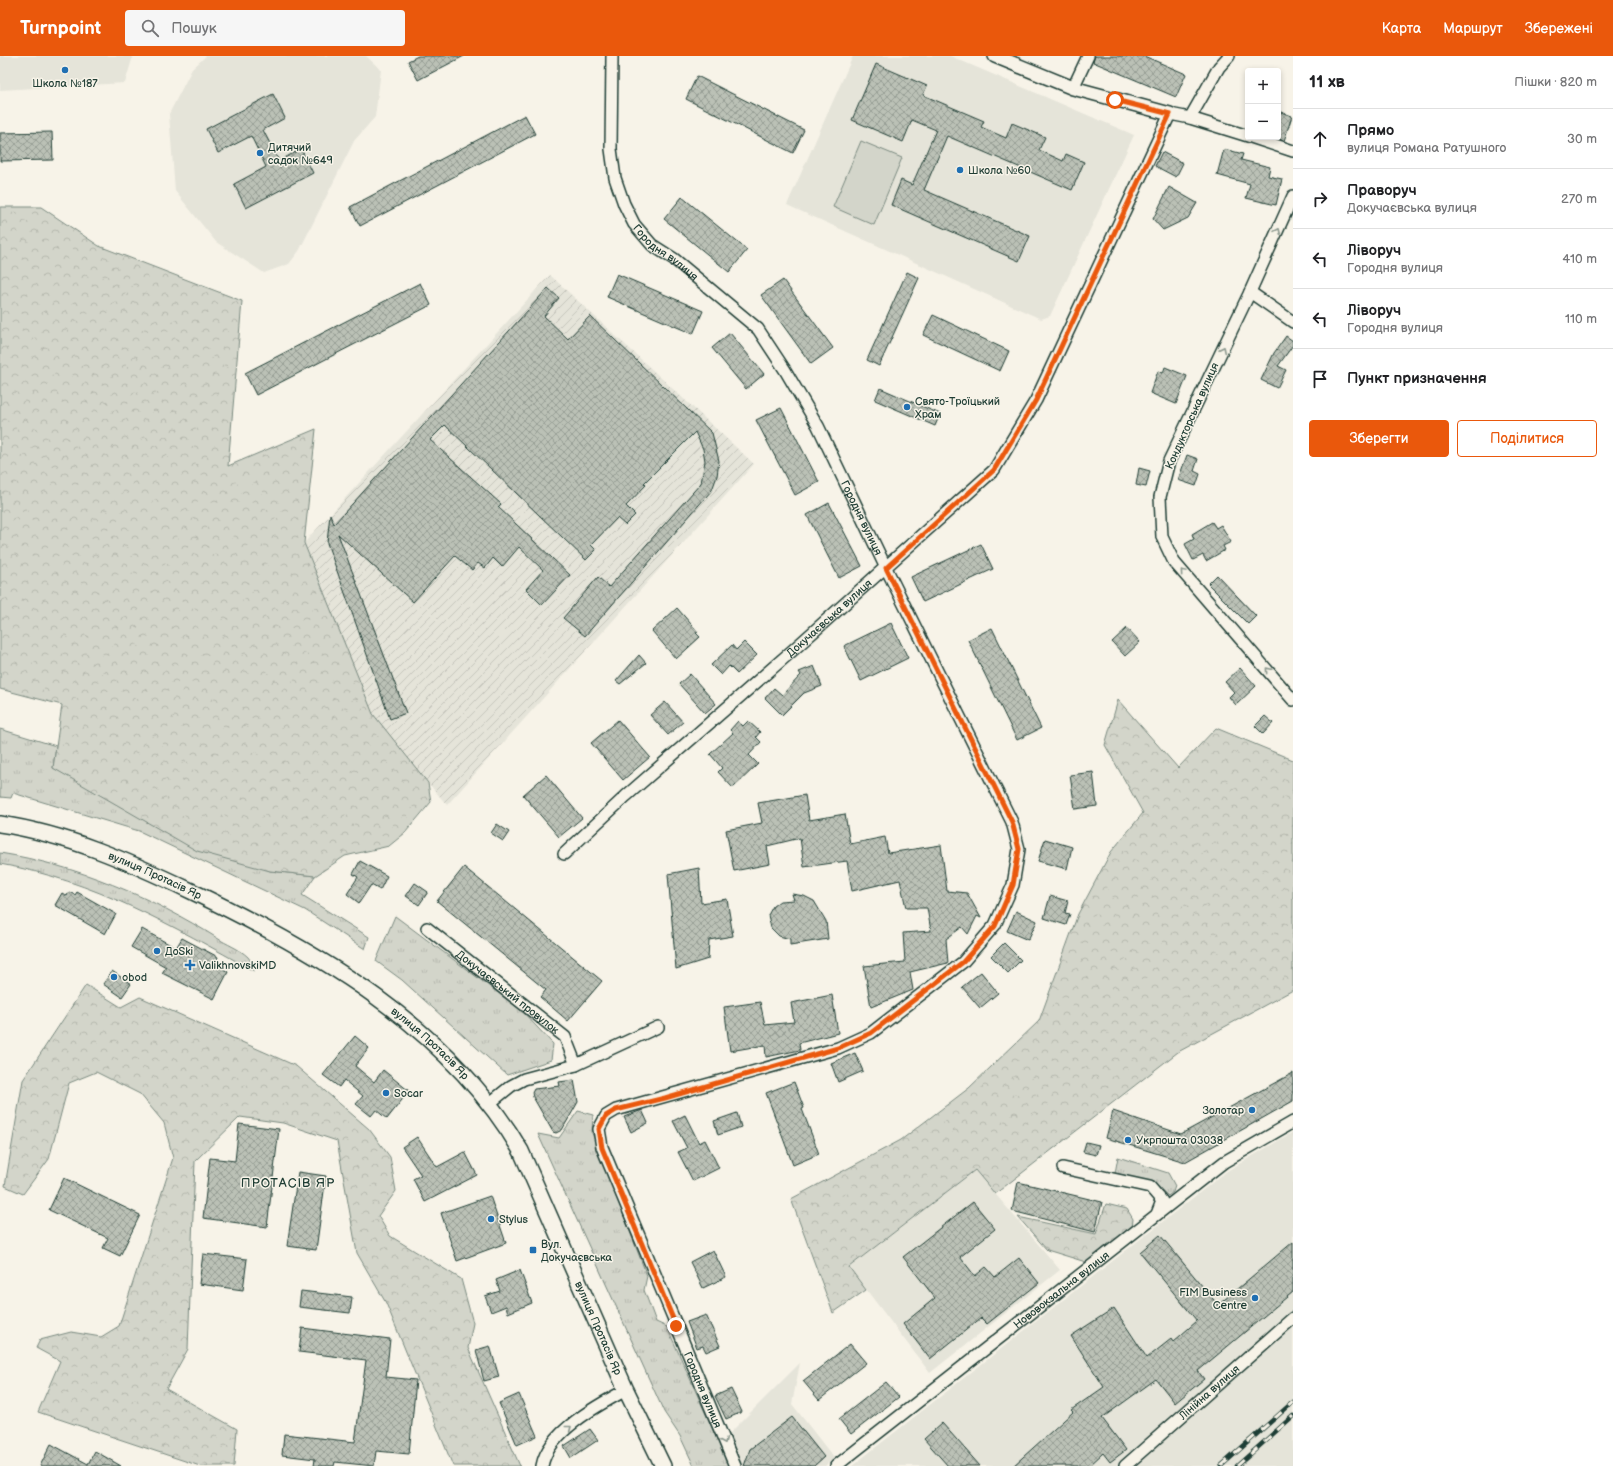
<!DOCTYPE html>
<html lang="uk">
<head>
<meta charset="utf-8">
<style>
	:root { --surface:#fff; --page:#f6f6f6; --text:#202124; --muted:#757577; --line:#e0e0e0; --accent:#ea580c }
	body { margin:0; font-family:"Balsamiq Sans",sans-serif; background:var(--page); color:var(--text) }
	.controls { position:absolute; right:12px; top:12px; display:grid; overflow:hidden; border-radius:4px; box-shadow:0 2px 6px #0003 }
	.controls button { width:36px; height:36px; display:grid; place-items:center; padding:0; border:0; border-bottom:1px solid var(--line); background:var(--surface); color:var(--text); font:20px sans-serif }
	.stop { position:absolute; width:12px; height:12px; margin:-9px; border:3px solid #ea580c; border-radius:50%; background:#fff }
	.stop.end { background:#ea580c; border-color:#fff; box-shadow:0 1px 4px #0008 }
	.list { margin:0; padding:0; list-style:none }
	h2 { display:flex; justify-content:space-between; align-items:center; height:52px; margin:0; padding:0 16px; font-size:17px }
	h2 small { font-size:13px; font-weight:400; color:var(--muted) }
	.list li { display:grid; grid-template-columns:26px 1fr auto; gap:12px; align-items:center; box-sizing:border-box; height:60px; padding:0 16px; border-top:1px solid var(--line) }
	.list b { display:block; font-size:15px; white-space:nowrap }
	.list p { margin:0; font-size:13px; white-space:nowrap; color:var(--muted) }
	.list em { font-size:13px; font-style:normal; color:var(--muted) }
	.actions { display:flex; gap:8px; padding:12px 16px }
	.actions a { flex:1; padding:9px 0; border:1px solid var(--accent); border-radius:4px; text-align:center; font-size:14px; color:var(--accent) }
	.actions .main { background:var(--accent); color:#fff }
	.icon { flex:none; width:22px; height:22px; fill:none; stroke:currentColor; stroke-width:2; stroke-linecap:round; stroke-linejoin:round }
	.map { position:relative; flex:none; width:1293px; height:1410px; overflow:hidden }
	header { display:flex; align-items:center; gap:24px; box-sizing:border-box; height:56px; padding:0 20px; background:var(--accent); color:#fff }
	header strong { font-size:19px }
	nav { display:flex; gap:22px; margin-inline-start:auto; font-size:14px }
	.search { width:280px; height:36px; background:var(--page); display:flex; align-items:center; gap:10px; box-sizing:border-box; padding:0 14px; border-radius:4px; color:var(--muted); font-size:15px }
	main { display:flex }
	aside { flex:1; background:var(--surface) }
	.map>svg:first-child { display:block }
</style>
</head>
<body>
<header>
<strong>Turnpoint</strong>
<div class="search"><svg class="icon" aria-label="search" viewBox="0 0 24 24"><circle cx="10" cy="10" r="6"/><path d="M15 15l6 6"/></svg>Пошук</div>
<nav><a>Карта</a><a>Маршрут</a><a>Збережені</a></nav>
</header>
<main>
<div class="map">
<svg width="1293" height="1410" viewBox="0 0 1293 1410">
	<defs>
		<pattern id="industrial-furrows" width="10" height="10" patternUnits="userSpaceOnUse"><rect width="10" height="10" fill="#e5e4d9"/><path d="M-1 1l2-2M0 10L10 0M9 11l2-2" fill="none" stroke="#c4c4bb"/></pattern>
		<pattern id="grass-tufts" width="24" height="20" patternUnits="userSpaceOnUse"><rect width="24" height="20" fill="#d3d5ca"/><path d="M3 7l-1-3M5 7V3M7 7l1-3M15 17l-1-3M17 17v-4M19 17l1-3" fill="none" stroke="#b5b8ae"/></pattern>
		<pattern id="forest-crowns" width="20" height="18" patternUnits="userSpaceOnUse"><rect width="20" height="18" fill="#d3d5ca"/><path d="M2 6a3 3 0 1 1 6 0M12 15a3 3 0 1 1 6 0" fill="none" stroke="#b5b8ae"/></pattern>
		<pattern id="building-cross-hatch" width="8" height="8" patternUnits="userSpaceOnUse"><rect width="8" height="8" fill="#bbc1b6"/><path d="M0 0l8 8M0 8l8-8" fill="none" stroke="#979e95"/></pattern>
	</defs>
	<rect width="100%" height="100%" fill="#f7f3e8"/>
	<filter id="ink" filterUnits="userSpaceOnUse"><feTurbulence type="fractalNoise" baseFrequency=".025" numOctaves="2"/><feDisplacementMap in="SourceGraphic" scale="8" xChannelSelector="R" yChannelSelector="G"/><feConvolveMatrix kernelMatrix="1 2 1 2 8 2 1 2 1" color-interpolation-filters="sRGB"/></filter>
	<g filter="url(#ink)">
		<path fill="#e5e4d9" d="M0,0H133L125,27L0,34Z
			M206,0H366L381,14L375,61L354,85L299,195L289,208L264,217L216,186L175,135L169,58L192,13Z
			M853,0H950L1134,79L1050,260L1041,263L787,149Z
			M1293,1076V1410H852L1227,1115Z
			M975,1114L1060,1214L930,1317L849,1211Z
			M800,1307L792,1348L834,1402L825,1410H742L729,1378Z"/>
		<path fill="url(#industrial-furrows)" d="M550,219L754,408L447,749L372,661L304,487Z"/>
		<path fill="url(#grass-tufts)" stroke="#79897f" d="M0,673L56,690L53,712L270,815L315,820L302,839L369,881L365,893L305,854L139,775L13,737L11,742L0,741Z
			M0,797C76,809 152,841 217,882C226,888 240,893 248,901C251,904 253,911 254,915C173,870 93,824 0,808Z
			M395,860L521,954L553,988L551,1004L507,1019L402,924L376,905Z
			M578,1055L593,1059L592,1077L647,1220L644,1234L656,1266L667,1271L729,1410H694L680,1380L664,1356L538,1078L559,1082Z
			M1118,1101L1168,1117L1175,1130L1173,1136L1168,1140L1154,1127L1115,1117Z"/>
		<path fill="url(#forest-crowns)" stroke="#79897f" d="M0,151H41L99,190L242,245L228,410L316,373L304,487L373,658L428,727L431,746L405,777L389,790L345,800L315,820L270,815L197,795L53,712L62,649L0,633Z
			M1118,644L1178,712L1216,672L1293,704V934L1178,996L995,1138L975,1114L849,1211L866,1234L833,1257L791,1143L901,1084L969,1032L1039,965L1078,858L1111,796L1143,757L1105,689Z
			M86,929L121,951L140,941L296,1010L369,1073L390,1101L396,1135L378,1160L390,1180L461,1223L473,1267L468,1292L520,1410H453L386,1247L357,1197L337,1085L283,1067L240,1061L195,1105L188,1293L166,1333L237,1373L234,1410H200L38,1356L60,1305L36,1292L40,1284L71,1276L101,1281L119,1270L173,1102L164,1067L140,1038L96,1016L69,1027L49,1103L23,1138L5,1130L23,1024Z
			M1106,1148L1127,1153L1133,1163L1132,1173L1089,1207L1047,1194L1018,1161L1096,1178Z"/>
		<path fill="#d3d5ca" stroke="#79897f" d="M861,85L902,102L874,169L833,151Z"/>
		<path fill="url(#building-cross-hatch)" stroke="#1f3d34" d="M418,0H464L418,24L408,5Z
			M1095,0H1144L1186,18L1176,41L1093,6Z
			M876,8L927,30L923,39L984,65L981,71L1006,82L1012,67L1045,81L1039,94L1063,105L1066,98L1084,106L1072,134L947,80L924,134L1030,180L1019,205L891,149L901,124L912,129L936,74L912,64L903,86L852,64Z
			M697,20L804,74L793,97L686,43Z
			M273,38L285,62L263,74L279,105L301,93L313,117L246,152L234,128L266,111L251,80L218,97L206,73Z
			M1278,55L1292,60L1284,85L1278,83Z
			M525,59L535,78L360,170L350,151Z
			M52,76L53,104L0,105V77Z
			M1224,93L1243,98L1241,104L1270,111L1268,120L1282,123L1276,149L1246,142L1250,128L1217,119Z
			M1162,96L1183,107L1176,121L1155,110Z
			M1169,131L1197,147L1188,162L1163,174L1153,163Z
			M682,141L747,194L729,216L664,163Z
			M907,216L919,222L879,310L867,304Z
			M617,218L703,255L693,278L607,241Z
			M783,224L833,292L811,308L761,239Z
			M420,227L431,249L256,339L245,317Z
			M548,232L559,242L544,260L568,283L590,260L712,377L719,405L717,420L712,434L585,580L563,562L598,521L609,531L701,427L705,405L703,393L695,376L644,427L646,429L626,450L635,459L625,469L617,462L591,489L596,494L586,504L445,369L430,384L501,448L498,451L570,519L542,549L526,533L543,514L519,491L502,511L493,502L485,512L478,507L472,514L455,500L413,546L338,478L406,657L390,663L327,487L330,458L334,468Z
			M933,259L1009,295L1000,315L923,279Z
			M730,277L764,318L746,333L712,292Z
			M1286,280L1293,285V289L1278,310L1286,314L1277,332L1261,324L1274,297Z
			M1165,311L1187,320L1176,348L1150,337L1158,315L1163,317Z
			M880,332L940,358L935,370L875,344Z
			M781,352L819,426L795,439L756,364Z
			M1187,399L1198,403L1194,415L1200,418L1196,430L1178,424Z
			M1139,412L1150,415L1146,431L1136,429Z
			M829,447L862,510L839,522L807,459Z
			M1212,466L1216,472L1221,469L1231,486L1223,490L1225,494L1206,505L1203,499L1193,504L1185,488L1194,483L1192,478Z
			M981,488L993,513L923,546L911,521Z
			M1217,519L1256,560L1248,568L1208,528Z
			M677,552L698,576L696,577L700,581L676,603L652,575Z
			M891,567L908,602L861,625L844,590Z
			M992,572L1041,672L1017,684L968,584Z
			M1127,572L1140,586L1125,600L1112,586Z
			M744,586L757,599L737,618L729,610L721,619L711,609L732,589L736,594Z
			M639,599L646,607L620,628L616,625Z
			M814,610L822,630L804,637L782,659L765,642L774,632L782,639L801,619L799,616Z
			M1240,612L1256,630L1236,649L1229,641L1234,636L1225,626Z
			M690,618L716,648L705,657L679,628Z
			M665,646L683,666L668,679L650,659Z
			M1265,660L1273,667L1263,678L1255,670Z
			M618,664L650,701L623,724L591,687Z
			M738,665L743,670L748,665L760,676L756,681L761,686L749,699L758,708L733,732L718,716L722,712L710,698L733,677L730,674Z
			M1093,716L1097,750L1075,753L1070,719Z
			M546,719L582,762L559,781L523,739Z
			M805,739L809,764L845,758L850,788L885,781L888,797L941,789L947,835L967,837L981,862L977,860L968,878L962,871L946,883L948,907L910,916L913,934L871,951L864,910L905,906L903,877L931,875L927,852H906L900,824L852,835L847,805L804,811L800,782L767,790L770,808L734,815L726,774L762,767L758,747Z
			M497,768L509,776L503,785L491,777Z
			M1045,783L1072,791L1067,813L1038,805Z
			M360,805L387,820L380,834L371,829L359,847L347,838L358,821L353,818Z
			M464,811L602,925L568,965L540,941L546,934L437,845Z
			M699,812L701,847L727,843L733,880L709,884L708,903L676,913L668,818Z
			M415,827L428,836L419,849L406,840Z
			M69,836L75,839L77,836L116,858L105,878L55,849L62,837L67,840Z
			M792,838L804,840L814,845L826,865L828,883L790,889V883L779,880L771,872L768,859L773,850L780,845L794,844Z
			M1050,840L1068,845L1065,857L1070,858L1066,869L1044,862Z
			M1016,855L1037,865L1028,884L1007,875Z
			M142,873L176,892L182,882L218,901L215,908L228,916L214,943L162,917L166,911L131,891Z
			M1004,887L1021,904L1008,917L991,900Z
			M112,915L131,928L122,941L103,928Z
			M981,916L998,937L980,952L962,931Z
			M832,939L838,977L799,987L800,994L766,1001L765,989L730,995L724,951L760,946L765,969L794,966L791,947Z
			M355,980L369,992L355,1010L374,1026L383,1014L409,1035L387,1063L376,1054L371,1060L356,1048L363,1040L344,1024L339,1031L323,1019Z
			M855,997L863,1015L838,1026L831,1007Z
			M1293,1017V1045L1185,1106L1106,1082L1113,1055L1181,1078Z
			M574,1024L578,1046L562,1074L556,1077L553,1076L533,1041L532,1037L534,1033L560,1030L559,1026Z
			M794,1026L804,1052L802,1053L819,1098L793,1109L766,1037Z
			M642,1054L648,1067L631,1076L624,1061Z
			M737,1057L741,1071L718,1079L714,1065Z
			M685,1059L699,1087L705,1084L719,1112L693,1125L678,1096L687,1092L673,1065Z
			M239,1068L279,1073L267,1171L203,1162L210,1102L235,1105Z
			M417,1081L437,1111L465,1096L477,1119L425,1146L413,1123L421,1119L402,1091Z
			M1086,1086L1099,1089L1096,1099L1083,1096Z
			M298,1116L326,1120L316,1194L287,1190Z
			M64,1122L140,1159L120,1200L103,1192L108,1182L49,1154Z
			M1018,1126L1102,1146L1095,1176L1012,1155Z
			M490,1140L506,1187L457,1205L441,1157Z
			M973,1146L995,1173L960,1201L975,1220L986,1211L995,1221L1019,1202L1039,1227L987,1268L981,1262L930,1303L903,1268L935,1242L903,1201Z
			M1160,1179L1218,1249L1293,1186V1236L1198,1315L1204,1323L1175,1347L1156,1323L1102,1362L1126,1394L1110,1406L1103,1397L1089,1410H1013L1073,1356L1071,1354L1104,1331L1071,1280L1114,1252L1147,1302L1171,1283L1173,1286L1197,1265L1140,1196Z
			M713,1194L726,1221L703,1232L690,1206Z
			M203,1198L247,1203L243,1234L199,1228Z
			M520,1214L532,1247L508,1257L506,1250L491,1256L485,1240L500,1235L496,1224Z
			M301,1235L352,1241L350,1257L299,1251Z
			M706,1259L720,1290L706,1296L703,1290L697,1292L687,1266Z
			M302,1272L390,1283L386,1321L416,1324L409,1398L376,1395L374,1410L335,1406L334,1410H314L315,1403L282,1399L284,1378L355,1386L366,1304L299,1296Z
			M850,1288L866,1307L819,1344L803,1325Z
			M490,1290L499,1321L484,1325L476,1294Z
			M886,1326L899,1341L851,1378L839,1363Z
			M731,1333L742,1356L726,1363L715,1340Z
			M519,1338L537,1380L517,1389L499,1347Z
			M792,1361L824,1401L814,1410H744L750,1393Z
			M942,1367L980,1410H948L924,1383Z
			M590,1373L598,1384L571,1402L564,1390Z
			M51,1388L88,1408L95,1395L121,1410H40Z"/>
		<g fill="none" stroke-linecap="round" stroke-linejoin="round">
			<g stroke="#1f3d34" stroke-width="14">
				<g id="minor">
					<path id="s1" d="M612,0L611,93L615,122L624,148L634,168L652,189L674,203L758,273L785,314L818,370L886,512L1012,766L1019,793L1013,829L995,869L963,906L871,977L838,992L616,1054L606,1060L599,1073L602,1091L735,1410"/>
					<path d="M1073,32L1088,0"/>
					<path d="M1190,62L1219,11L1229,0"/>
					<path d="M1251,81L1293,95"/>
					<path d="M1293,140L1250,236L1169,405L1160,441L1162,481L1174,506L1293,644"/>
					<path d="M1250,236L1293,266"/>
					<path id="s2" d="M564,798L626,740L792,595L994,414L1036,344L1170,58L1190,62L1248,80"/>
					<path id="s3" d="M427,872L565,981L576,1009"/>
					<path d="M490,1047L511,1030L524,1023L576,1009L658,971"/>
					<path d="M1063,1112L1150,1131L1162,1145L1157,1158"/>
					<path d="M542,1410C548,1376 598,1349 626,1334"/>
					<path id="s4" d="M836,1410L1224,1106L1293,1066"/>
					<path id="s5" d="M1125,1410L1293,1262"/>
				</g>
			</g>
			<g stroke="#1f3d34" stroke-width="16">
				<path id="tertiary" d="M995,0L1073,32L1170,58"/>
			</g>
			<g stroke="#1f3d34" stroke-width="18">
				<g id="secondary">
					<path id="s6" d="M0,768C67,778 130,806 191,835C317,895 449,971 521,1095L626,1334L663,1410"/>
				</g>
			</g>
			<use href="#minor" stroke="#f7f3e8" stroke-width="11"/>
			<use href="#tertiary" stroke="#f7f3e8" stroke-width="13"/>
			<use href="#secondary" stroke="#f7f3e8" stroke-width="15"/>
			<g stroke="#1f3d34" stroke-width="4.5">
				<path id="rail" d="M1221,1410L1293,1346
					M1237,1410L1293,1360"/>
			</g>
			<use href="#rail" stroke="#f7f3e8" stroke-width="3" stroke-dasharray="9" stroke-linecap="butt"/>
		</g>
		<defs><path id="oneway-chevron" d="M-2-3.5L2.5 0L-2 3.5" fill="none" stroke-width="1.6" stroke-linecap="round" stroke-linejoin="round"/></defs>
		<g stroke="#8b988e">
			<use href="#oneway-chevron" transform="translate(1278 175) rotate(-66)"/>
			<use href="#oneway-chevron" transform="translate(1223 293) rotate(-64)"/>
			<use href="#oneway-chevron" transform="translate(1183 516) rotate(-131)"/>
			<use href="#oneway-chevron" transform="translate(1268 614) rotate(-131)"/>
			<use href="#oneway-chevron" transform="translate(569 1372) rotate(-38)"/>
			<use href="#oneway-chevron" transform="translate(724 1385) rotate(67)"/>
		</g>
	</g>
	<g fill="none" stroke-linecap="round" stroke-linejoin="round" filter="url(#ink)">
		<path stroke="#ea580c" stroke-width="5" d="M676,1270L602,1092L599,1073L606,1060L616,1054L665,1042L838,992L871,977L963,906L995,870L1013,829L1019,793L1012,766L886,512L994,414L1036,344L1170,58L1115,44"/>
	</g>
	<g fill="#1f6fb2" stroke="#f7f3e8" stroke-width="1.5">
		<circle cx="65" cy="14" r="4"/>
		<circle cx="260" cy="97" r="4"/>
		<circle cx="960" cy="114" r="4"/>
		<circle cx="907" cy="351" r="4"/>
		<circle cx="157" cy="895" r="4"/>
		<path d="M188 903h4v4h4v4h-4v4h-4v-4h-4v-4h4z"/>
		<circle cx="114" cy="921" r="4"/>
		<circle cx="386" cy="1037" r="4"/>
		<circle cx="1252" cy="1054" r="4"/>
		<circle cx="1128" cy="1084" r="4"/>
		<circle cx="491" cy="1163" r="4"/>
		<rect x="529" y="1190" width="8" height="8" rx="2"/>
		<circle cx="1255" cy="1242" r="4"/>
	</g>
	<g text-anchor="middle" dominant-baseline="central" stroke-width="3" stroke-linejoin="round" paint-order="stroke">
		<g font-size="11" fill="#1f3d34" stroke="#f7f3e8" text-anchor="start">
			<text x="65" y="27" text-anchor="middle">Школа №187</text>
			<text x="268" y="91">Дитячий<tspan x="268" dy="13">садок №649</tspan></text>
			<text x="968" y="114">Школа №60</text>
			<text x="915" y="345">Свято-Троїцький<tspan x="915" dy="13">Храм</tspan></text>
			<text x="165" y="895">ДоSki</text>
			<text x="199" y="909">ValikhnovskiMD</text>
			<text x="122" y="921">obod</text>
			<text x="394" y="1037">Socar</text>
			<text x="1244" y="1054" text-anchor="end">Золотар</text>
			<text x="1136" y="1084">Укрпошта 03038</text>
			<text x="499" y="1163">Stylus</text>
			<text x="541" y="1188">Вул.<tspan x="541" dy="13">Докучаєвська</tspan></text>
			<text x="1247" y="1236" text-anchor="end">FIM Business<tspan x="1247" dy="13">Centre</tspan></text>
		</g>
		<g font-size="11" fill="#1f3d34" stroke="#f7f3e8">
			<text stroke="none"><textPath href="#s1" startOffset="215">Городня вулиця</textPath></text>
			<text transform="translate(1192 360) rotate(-66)">Кондукторська вулиця</text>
			<text stroke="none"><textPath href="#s1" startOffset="551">Городня вулиця</textPath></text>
			<text stroke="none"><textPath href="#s2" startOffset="355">Докучаєвська вулиця</textPath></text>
			<text stroke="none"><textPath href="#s6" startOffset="164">вулиця Протасів Яр</textPath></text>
			<text stroke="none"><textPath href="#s3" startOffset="103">Докучаєвський провулок</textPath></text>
			<text stroke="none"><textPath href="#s6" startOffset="488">вулиця Протасів Яр</textPath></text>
			<text stroke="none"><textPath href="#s4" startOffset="286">Нововокзальна вулиця</textPath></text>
			<text stroke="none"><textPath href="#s6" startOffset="823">вулиця Протасів Яр</textPath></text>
			<text stroke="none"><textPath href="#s1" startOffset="1738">Городня вулиця</textPath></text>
			<text stroke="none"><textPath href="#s5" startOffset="112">Лінійна вулиця</textPath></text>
		</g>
		<g font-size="13" letter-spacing="1" fill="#1f3d34" stroke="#f7f3e8">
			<text x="288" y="1127">ПРОТАСІВ ЯР</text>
		</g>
	</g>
</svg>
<div class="controls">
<button>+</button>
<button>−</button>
</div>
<div class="stop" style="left:1115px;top:44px"></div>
<div class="stop end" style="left:676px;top:1270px"></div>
</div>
<aside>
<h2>11 хв<small>Пішки · 820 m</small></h2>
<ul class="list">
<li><svg class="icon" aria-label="ahead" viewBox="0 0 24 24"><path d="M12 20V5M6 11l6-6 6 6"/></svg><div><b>Прямо</b><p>вулиця Романа Ратушного</p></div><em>30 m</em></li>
<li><svg class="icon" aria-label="right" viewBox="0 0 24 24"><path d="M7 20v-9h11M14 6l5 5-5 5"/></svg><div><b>Праворуч</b><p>Докучаєвська вулиця</p></div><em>270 m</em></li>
<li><svg class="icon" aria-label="left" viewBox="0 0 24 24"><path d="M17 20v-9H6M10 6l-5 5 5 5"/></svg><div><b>Ліворуч</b><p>Городня вулиця</p></div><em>410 m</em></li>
<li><svg class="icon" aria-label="left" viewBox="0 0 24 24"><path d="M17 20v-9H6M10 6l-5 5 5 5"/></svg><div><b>Ліворуч</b><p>Городня вулиця</p></div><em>110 m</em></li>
<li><svg class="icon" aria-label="arrive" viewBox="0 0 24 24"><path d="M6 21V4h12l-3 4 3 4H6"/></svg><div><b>Пункт призначення</b></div></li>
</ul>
<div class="actions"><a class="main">Зберегти</a><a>Поділитися</a></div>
</aside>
</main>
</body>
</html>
